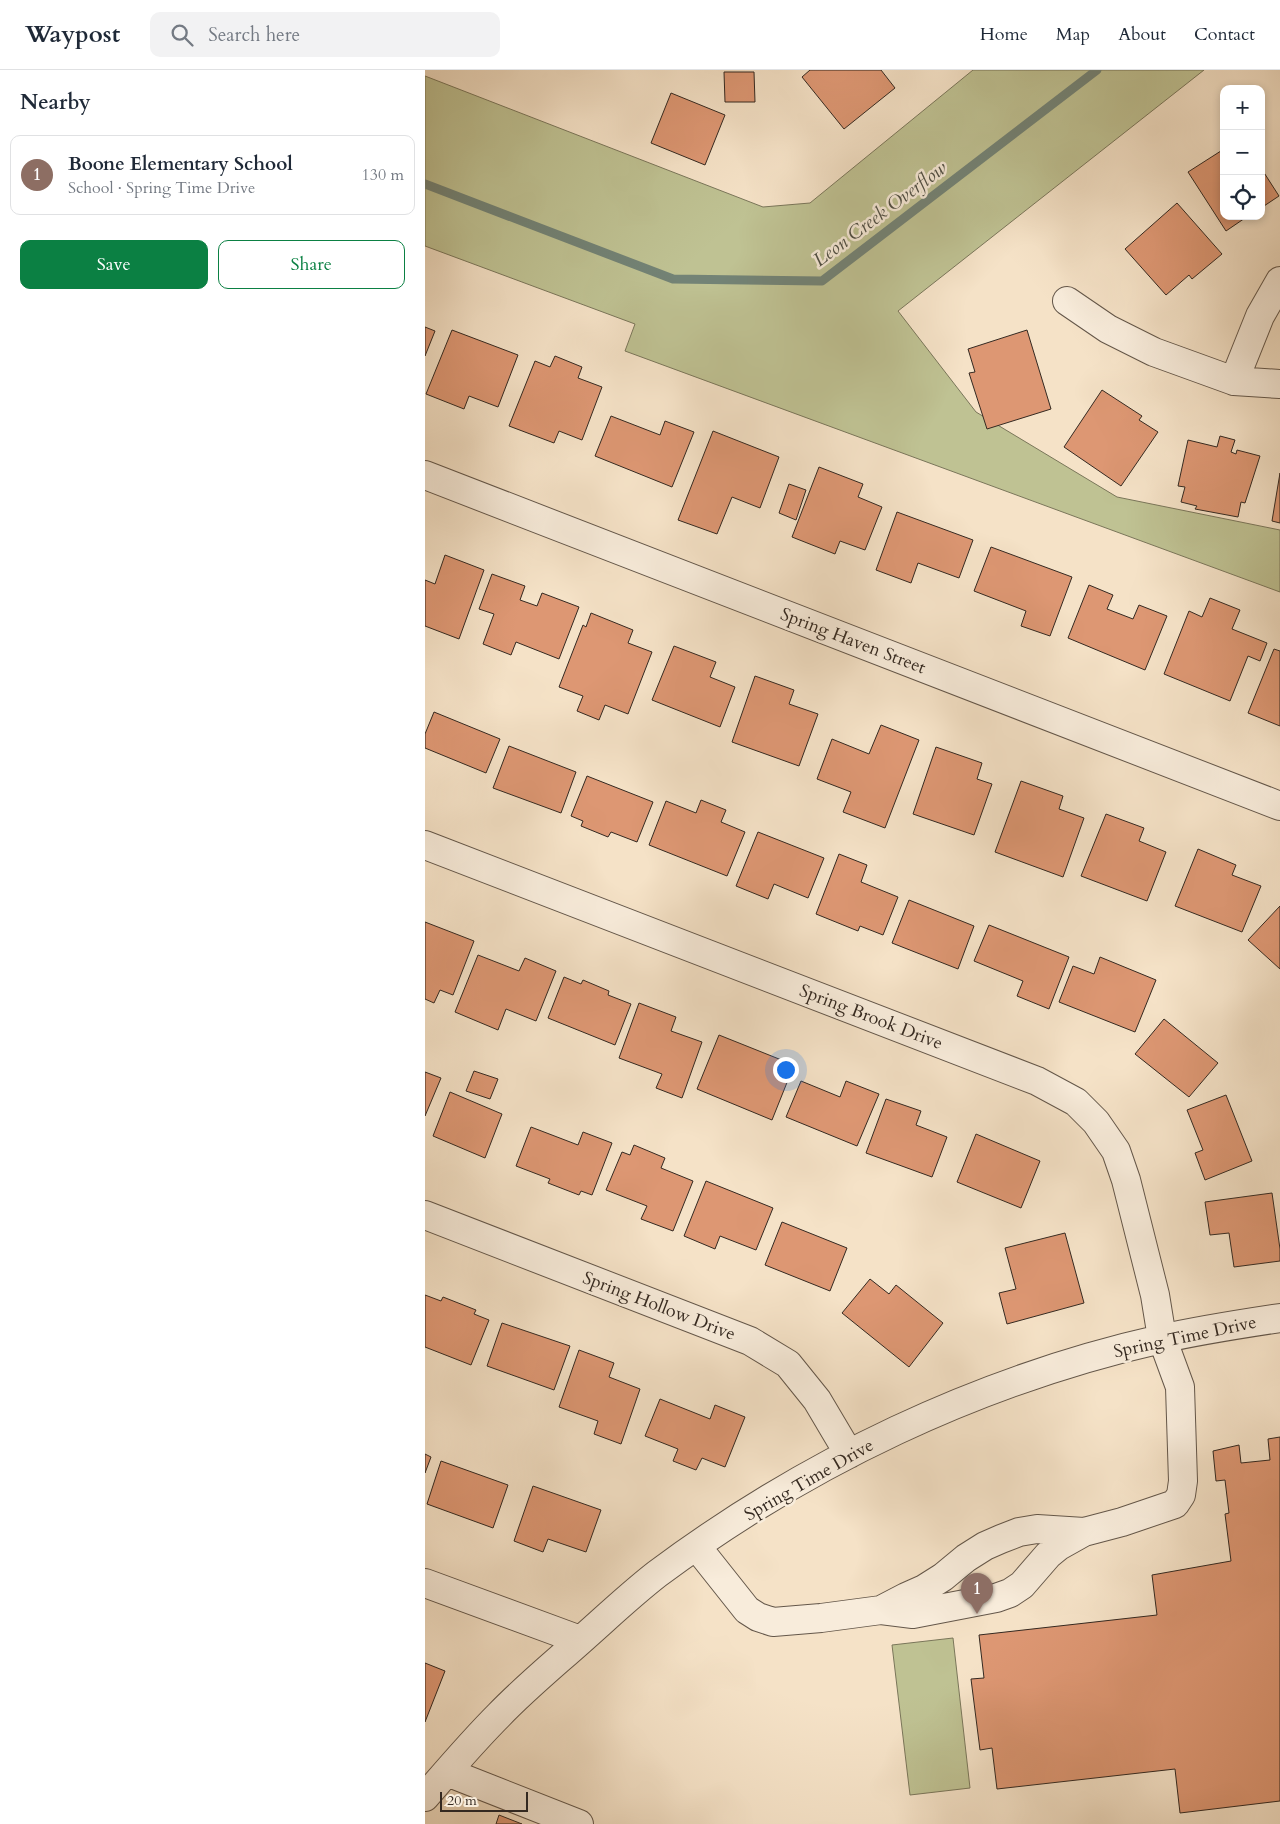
<!DOCTYPE html>
<html lang="en">
<head>
<meta charset="utf-8">
<style>
	:root { --surface:#fff; --page:#f2f2f3; --text:#1f2937; --muted:#747a83; --line:#e0e1e3; --accent:#0b8043 }
	body { margin:0; font-family:Cardo,serif; background:var(--page); color:var(--text) }
	.controls { position:absolute; right:15px; top:15px; display:grid; overflow:hidden; border-radius:10px; box-shadow:0 2px 8px #0003 }
	.controls button { width:45px; height:45px; display:grid; place-items:center; padding:0; border:0; border-bottom:1px solid var(--line); background:var(--surface); color:var(--text); font:25px sans-serif }
	.scale { position:absolute; left:15px; bottom:12px; width:88px; box-sizing:border-box; padding-left:5px; border:2px solid #342921; border-top:0; font-size:14px; line-height:18px; white-space:nowrap; color:#342921; -webkit-text-stroke:4px #f8ecdb; paint-order:stroke }
	.you { position:absolute; left:360px; top:999px; width:18px; height:18px; margin:-12px; border:4px solid #fff; border-radius:50%; background:#1a73e8; box-shadow:0 0 0 8px #1a73e833 }
	.badge { display:grid; place-items:center; width:32px; height:32px; border-radius:50%; background:var(--accent); color:#fff; font-size:16px; font-weight:700 }
	.pin { position:absolute; translate:-50% -41px; filter:drop-shadow(0 1px 2px #0008) }
	.pin::after { content:''; position:absolute; top:26px; width:18px; height:15px; background:inherit; clip-path:polygon(0 0,100% 0,50% 100%) }
	.list { margin:0; padding:0; list-style:none }
	h2 { display:flex; justify-content:space-between; align-items:center; height:65px; margin:0; padding:0 20px; font-size:21px }
	h2 small { font-size:16px; font-weight:400; color:var(--muted) }
	.list li { display:grid; grid-template-columns:32px 1fr auto; gap:15px; align-items:center; box-sizing:border-box; height:80px; margin:0 10px 10px; padding:0 10px; border:1px solid var(--line); border-radius:10px }
	.list b { display:block; font-size:19px; white-space:nowrap }
	.list p { margin:0; font-size:16px; white-space:nowrap; color:var(--muted) }
	.list em { font-size:16px; font-style:normal; color:var(--muted) }
	.actions { display:flex; gap:10px; padding:15px 20px }
	.actions a { flex:1; padding:11px 0; border:1px solid var(--accent); border-radius:10px; text-align:center; font-size:18px; color:var(--accent) }
	.actions .main { background:var(--accent); color:#fff }
	.icon { flex:none; width:28px; height:28px; fill:none; stroke:currentColor; stroke-width:2; stroke-linecap:round; stroke-linejoin:round }
	.map { position:relative; flex:none; width:855px; height:1754px; overflow:hidden }
	header { display:flex; align-items:center; gap:30px; box-sizing:border-box; height:70px; padding:0 25px; background:var(--surface); border-bottom:1px solid var(--line) }
	header strong { font-size:24px }
	nav { display:flex; gap:28px; margin-inline-start:auto; font-size:18px }
	.search { width:350px; height:45px; background:var(--page); display:flex; align-items:center; gap:12px; box-sizing:border-box; padding:0 18px; border-radius:10px; color:var(--muted); font-size:19px }
	main { display:flex }
	aside { flex:1; background:var(--surface) }
	.map>svg:first-child { display:block }
</style>
</head>
<body>
<header>
<strong>Waypost</strong>
<div class="search"><svg class="icon" aria-label="search" viewBox="0 0 24 24"><circle cx="10" cy="10" r="6"/><path d="M15 15l6 6"/></svg>Search here</div>
<nav><a>Home</a><a>Map</a><a>About</a><a>Contact</a></nav>
</header>
<main>
<aside>
<h2>Nearby<small></small></h2>
<ul class="list">
<li><span class="badge" style="background:#8d6e63">1</span><div><b>Boone Elementary School</b><p>School · Spring Time Drive</p></div><em>130 m</em></li>
</ul>
<div class="actions"><a class="main">Save</a><a>Share</a></div>
</aside>
<div class="map">
<svg width="855" height="1754" viewBox="0 0 855 1754">
	<rect width="100%" height="100%" fill="#f5e2c7"/>
	<filter id="stains"><feTurbulence type="fractalNoise" baseFrequency=".004" numOctaves="4"/><feColorMatrix values="0 0 0 0 .2 0 0 0 0 .09 0 0 0 0 .02 0 0 0 .5 -.17"/></filter>
	<radialGradient id="worn" r=".72"><stop offset=".6" stop-color="#630" stop-opacity="0"/><stop offset="1" stop-color="#630" stop-opacity=".3"/></radialGradient>
	<path fill="#bfc293" stroke="#7a765a" d="M548,0H779L473,241L551,342L692,427L855,460V522L200,281L210,254L0,176V6L338,137L385,133Z
		M528,1568L545,1718L485,1725L467,1575Z"/>
	<g fill="none" stroke-linecap="round" stroke-linejoin="round">
		<path stroke="#738376" stroke-width="9" d="M0,114L248,209L397,211L672,0"/>
	</g>
	<path fill="#dd9773" stroke="#342921" d="M385,0H456L470,18L419,59L377,7Z
		M299,2H329L330,32H300Z
		M246,23L300,45L280,95L226,73Z
		M799,79V146H823L801,161L763,102Z
		M836,94L838,97L836,98L854,126L836,138Z
		M752,133L797,184L767,209L764,205L741,225L700,179Z
		M0,257L10,261L0,286Z
		M27,260L93,285L73,337L44,326L39,339L1,324Z
		M602,260L626,339L562,359L544,303L550,302L543,279Z
		M130,286L157,297L153,308L177,317L157,370L134,361L129,373L84,356L110,291L125,297Z
		M677,320L717,346L714,350L733,362L696,416L639,377Z
		M186,346L235,365L240,351L269,362L247,417L170,386Z
		M288,361L354,387L335,438L307,427L292,464L253,450Z
		M795,366L810,370L806,382L811,384L812,380L835,386L820,433L816,432L813,447L770,439L772,436L756,432L760,417L753,416L763,370L792,377Z
		M394,397L438,414L433,427L457,437L440,480L415,471L410,484L367,467Z
		M855,403V453L847,451Z
		M364,414L381,420L371,450L354,443Z
		M472,442L548,470L534,508L493,493L486,513L451,500Z
		M566,477L647,507L625,566L596,556L601,541L549,521Z
		M20,485L59,500L34,569L0,556V510L10,514Z
		M67,504L100,516L95,530L112,536L117,523L154,537L134,589L91,572L86,585L58,574L69,544L54,539Z
		M664,515L688,525L682,539L708,549L714,535L742,546L720,600L643,568Z
		M785,528L815,540L807,559L842,573L835,591L823,586L805,631L739,604L764,541L777,547Z
		M166,543L208,560L203,573L227,582L203,644L180,635L174,650L152,641L158,626L134,617L158,555L161,557Z
		M249,576L291,592L285,607L310,617L295,657L227,630Z
		M849,579L855,581V656L823,643Z
		M330,606L369,620L364,634L393,644L374,696L307,672Z
		M9,642L75,669L61,703L0,678V664Z
		M456,655L494,670L460,758L418,742L426,722L392,709L407,669L444,684Z
		M84,676L151,702L136,743L68,718Z
		M511,677L557,693L552,709L567,714L549,765L488,744Z
		M162,706L228,732L212,772L186,762L183,767L156,756L158,751L146,746Z
		M596,711L638,726L634,739L659,748L638,807L570,782Z
		M276,730L301,740L296,752L320,762L302,806L224,775L241,731L271,743Z
		M681,744L719,758L714,771L741,782L722,831L656,806Z
		M333,762L399,788L383,828L349,814L343,829L311,816Z
		M773,779L811,795L807,805L836,816L817,862L750,836Z
		M414,784L442,795L436,812L473,827L458,865L435,856L433,861L391,844Z
		M484,830L549,856L533,899L467,873Z
		M855,836V899L823,870Z
		M0,852L49,871L28,925L15,920L9,933L0,929Z
		M564,855L644,887L624,939L592,926L598,911L549,891Z
		M53,885L94,901L100,888L131,901L111,951L81,939L73,960L30,942Z
		M675,887L731,910L710,962L634,932L648,896L669,904Z
		M139,907L156,914L158,910L184,921L183,925L206,934L190,975L123,948Z
		M214,933L251,947L246,961L277,972L257,1028L231,1018L237,1004L194,988Z
		M739,949L793,993L764,1027L710,984Z
		M294,965L369,995L347,1050L272,1019Z
		M49,1001L73,1009L65,1029L41,1021Z
		M0,1002L16,1008L0,1046Z
		M376,1011L415,1027L421,1011L454,1024L432,1076L361,1047Z
		M25,1022L77,1044L60,1088L8,1066Z
		M801,1025L827,1091L780,1110L770,1083L778,1080L762,1040Z
		M461,1029L496,1041L491,1055L522,1067L507,1107L441,1083Z
		M106,1057L153,1075L158,1062L187,1073L167,1125L156,1121L154,1125L123,1113L125,1109L91,1096Z
		M551,1064L615,1091L596,1138L532,1112Z
		M209,1075L240,1088L236,1098L268,1111L248,1161L216,1149L222,1136L181,1120L197,1082L205,1085Z
		M281,1111L348,1138L331,1180L295,1166L290,1179L259,1166Z
		M847,1123L855,1179V1191L809,1197L804,1163L785,1165L780,1132Z
		M357,1152L422,1178L405,1221L340,1195Z
		M640,1163L659,1233L582,1254L574,1223L591,1219L580,1178Z
		M445,1209L464,1224L471,1215L518,1253L484,1297L417,1243Z
		M0,1225L16,1231L18,1227L51,1240L49,1244L64,1250L46,1295L0,1277Z
		M77,1253L145,1276L129,1320L62,1296Z
		M154,1280L189,1293L184,1307L215,1319L196,1374L169,1364L173,1351L134,1337Z
		M235,1329L285,1349L290,1335L320,1347L300,1397L277,1388L271,1400L248,1391L253,1379L220,1366Z
		M855,1367V1731L755,1743L750,1699L572,1719L567,1678L555,1680L546,1609L559,1608L554,1565L732,1545L727,1505L806,1491L800,1444L804,1443L800,1410L791,1411L788,1381L814,1375L816,1393L845,1390L843,1369Z
		M0,1384L6,1387L0,1403Z
		M16,1391L83,1415L68,1458L2,1434Z
		M108,1416L176,1440L161,1482L123,1469L118,1482L89,1471Z
		M0,1593L20,1601L0,1652Z
		M74,1745L97,1754H71Z"/>
	<g fill="none" stroke-linecap="round" stroke-linejoin="round">
		<g stroke="#64574a" stroke-width="30">
			<path id="minor" d="M855,211L835,246L809,311L855,314
				M642,231L683,259L729,282L809,311
				M0,405L855,736
				M0,775L612,1011L651,1032L671,1052L691,1081L701,1110L730,1225L737,1268L755,1317L758,1411L756,1425L750,1434L697,1452L659,1462L612,1459L594,1462L576,1469L560,1476L541,1488L518,1507L499,1519L481,1527L456,1540L396,1548L348,1552L333,1547L322,1540L272,1477
				M0,1145L325,1271L363,1294L392,1330L424,1384
				M0,1513L155,1570
				M456,1540L488,1544L571,1528L585,1523L597,1515L623,1485L634,1476L659,1462
				M22,1702L154,1754
				M0,1727C24,1699 48,1671 74,1645C100,1618 128,1595 156,1570C181,1548 205,1525 232,1504C381,1393 554,1310 736,1269C775,1260 815,1254 855,1248"/>
		</g>
		<use href="#minor" stroke="#f8ecdb" stroke-width="28"/>
	</g>
	<g text-anchor="middle" dominant-baseline="central" stroke-width="5" stroke-linejoin="round" paint-order="stroke">
		<g font-size="18" fill="#342921" stroke="#f8ecdb">
			<text transform="translate(428 571) rotate(21)">Spring Haven Street</text>
			<text transform="translate(446 947) rotate(21)">Spring Brook Drive</text>
			<text transform="translate(234 1236) rotate(21)">Spring Hollow Drive</text>
			<text transform="translate(760 1267) rotate(-12)">Spring Time Drive</text>
			<text transform="translate(384 1410) rotate(-30)">Spring Time Drive</text>
		</g>
		<g font-size="19" font-style="italic" fill="#4e4e44" stroke="#f8ecdb">
			<text transform="translate(455 144) rotate(-37)">Leon Creek Overflow</text>
		</g>
	</g>
	<rect width="100%" height="100%" filter="url(#stains)"/>
	<rect width="100%" height="100%" fill="url(#worn)"/>
</svg>
<div class="controls">
<button>+</button>
<button>−</button>
<button><svg class="icon" aria-label="locate" viewBox="0 0 24 24"><circle cx="12" cy="12" r="6"/><path d="M12 2v4M12 18v4M2 12h4M18 12h4"/></svg></button>
</div>
<div class="scale">20 m</div>
<div class="you"></div>
<div class="pin badge" style="left:552px;top:1544px;background:#8d6e63">1</div>
</div>
</main>
</body>
</html>
